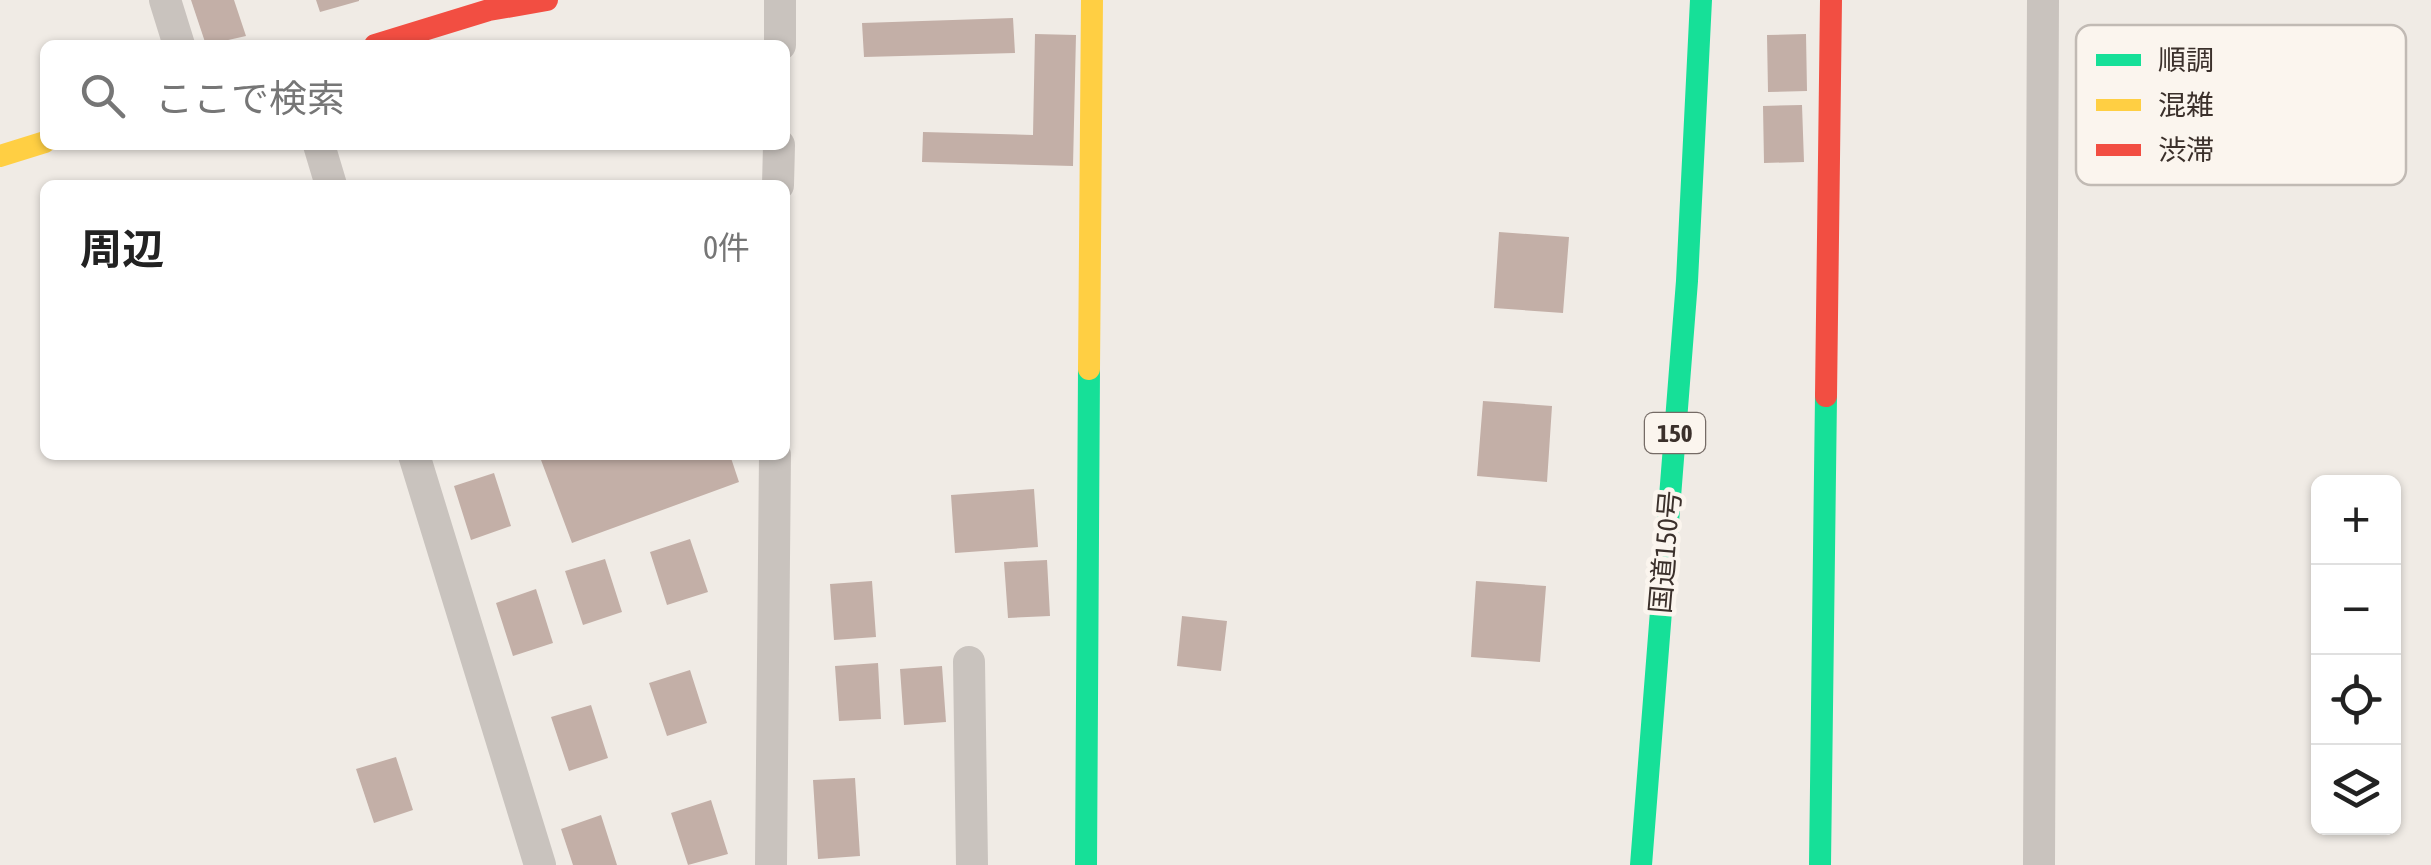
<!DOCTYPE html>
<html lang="ja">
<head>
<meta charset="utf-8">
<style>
	:root { --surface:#fff; --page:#f6f6f6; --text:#222; --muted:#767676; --line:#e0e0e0 }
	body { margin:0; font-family:"Asap Condensed","Noto Sans JP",sans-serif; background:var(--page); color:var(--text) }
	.controls { position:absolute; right:30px; bottom:30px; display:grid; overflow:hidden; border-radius:15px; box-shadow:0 2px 8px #0004 }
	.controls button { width:90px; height:90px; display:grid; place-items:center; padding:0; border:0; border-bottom:2px solid var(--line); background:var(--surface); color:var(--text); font:50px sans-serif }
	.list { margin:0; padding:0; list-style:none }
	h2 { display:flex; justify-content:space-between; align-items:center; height:130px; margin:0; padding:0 40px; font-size:42px }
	h2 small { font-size:32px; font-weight:400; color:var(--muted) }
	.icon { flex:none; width:55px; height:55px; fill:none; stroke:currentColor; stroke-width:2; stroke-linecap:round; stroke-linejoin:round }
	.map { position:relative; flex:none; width:2431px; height:865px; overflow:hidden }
	.search { position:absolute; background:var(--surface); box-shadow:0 2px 8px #0004; left:40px; top:40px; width:750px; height:110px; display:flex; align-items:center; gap:25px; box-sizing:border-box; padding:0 35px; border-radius:15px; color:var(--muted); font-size:38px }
	.panel { position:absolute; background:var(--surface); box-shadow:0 2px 8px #0004; left:40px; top:180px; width:750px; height:280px; border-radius:15px }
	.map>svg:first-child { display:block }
</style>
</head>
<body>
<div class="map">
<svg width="2431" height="865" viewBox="0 0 2431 865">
	<rect width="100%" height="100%" fill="#f0ebe5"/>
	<path fill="#c3afa7" d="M191,0H234L246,36L206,45Z
		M316,0H359V1L320,12Z
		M1013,18L1015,53L864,57L862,23Z
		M1035,34L1076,35L1073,166L922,162L923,132L1033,135Z
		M1806,34L1807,91L1768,92L1767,35Z
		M1802,105L1804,162L1764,163L1763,106Z
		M1499,232L1569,237L1563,313L1494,308Z
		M1483,401L1552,406L1547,482L1477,476Z
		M556,455H730L739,482L572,543L541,460Z
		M494,473L511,526L471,540L454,486Z
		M1034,489L1038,547L955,553L951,495Z
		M690,539L708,592L667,605L650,552Z
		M605,559L622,612L583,625L565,571Z
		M1047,560L1050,616L1008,618L1004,562Z
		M872,581L876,637L834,640L830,584Z
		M1476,581L1546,586L1540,662L1471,657Z
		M536,589L553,643L513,656L496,603Z
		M1182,616L1227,621L1221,671L1177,666Z
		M878,663L881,719L839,721L835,666Z
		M942,666L946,722L904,725L900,669Z
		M690,670L707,723L667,736L649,683Z
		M591,705L608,758L569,771L551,717Z
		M396,757L413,810L374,823L356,769Z
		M855,778L860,856L818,859L813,780Z
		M711,800L728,854L688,865L671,813Z
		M601,815L617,865H573L561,829Z"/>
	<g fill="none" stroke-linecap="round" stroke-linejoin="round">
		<path stroke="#c9c3be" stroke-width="32" d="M165,0L179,45
			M780,45V0
			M319,145L331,185
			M778,185L779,145
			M414,455L540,865
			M969,662L972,865
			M771,865L775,455
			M2039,865L2043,0"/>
		<path stroke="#16e098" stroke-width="22" d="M1086,865L1089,369
			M1641,865L1687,281L1701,0
			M1820,865L1826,396"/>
		<path stroke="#ffcf43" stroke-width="22" d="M0,156L45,142
			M1089,369L1092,0"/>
		<path stroke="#f24e42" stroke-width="22" d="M375,45L489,10L547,0
			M1826,396L1831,0"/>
	</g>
	<g text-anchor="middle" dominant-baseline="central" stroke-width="9" stroke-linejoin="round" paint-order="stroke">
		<rect fill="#fbf5ee" stroke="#756b66" stroke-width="2.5" x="1645" y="413" width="60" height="40" rx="8"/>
		<g font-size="25" font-weight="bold" fill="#3b302b">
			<text x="1675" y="433">150</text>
		</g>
		<g font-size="28" fill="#3b302b" stroke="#fbf5ee">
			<text transform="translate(1665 552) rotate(-85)">国道150号</text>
		</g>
	</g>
	<rect x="2076" y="25" width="330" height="160" rx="15" fill="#fbf5ee" stroke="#c1bab4" stroke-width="2.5"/>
	<rect x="2096" y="54" width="45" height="12" fill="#16e098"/>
	<rect x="2096" y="99" width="45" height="12" fill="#ffcf43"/>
	<rect x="2096" y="144" width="45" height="12" fill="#f24e42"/>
	<g font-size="28" fill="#3b302b">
		<text x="2158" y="70">順調</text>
		<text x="2158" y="115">混雑</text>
		<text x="2158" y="160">渋滞</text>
	</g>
</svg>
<div class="controls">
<button>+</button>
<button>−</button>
<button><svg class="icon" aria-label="locate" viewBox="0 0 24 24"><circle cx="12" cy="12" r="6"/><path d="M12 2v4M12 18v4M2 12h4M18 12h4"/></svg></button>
<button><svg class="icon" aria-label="layers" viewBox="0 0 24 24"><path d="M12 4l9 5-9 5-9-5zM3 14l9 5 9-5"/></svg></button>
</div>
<div class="search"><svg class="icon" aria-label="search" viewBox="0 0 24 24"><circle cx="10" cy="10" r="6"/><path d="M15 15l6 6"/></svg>ここで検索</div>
<section class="panel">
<h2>周辺<small>0件</small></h2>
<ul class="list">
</ul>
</section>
</div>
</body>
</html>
